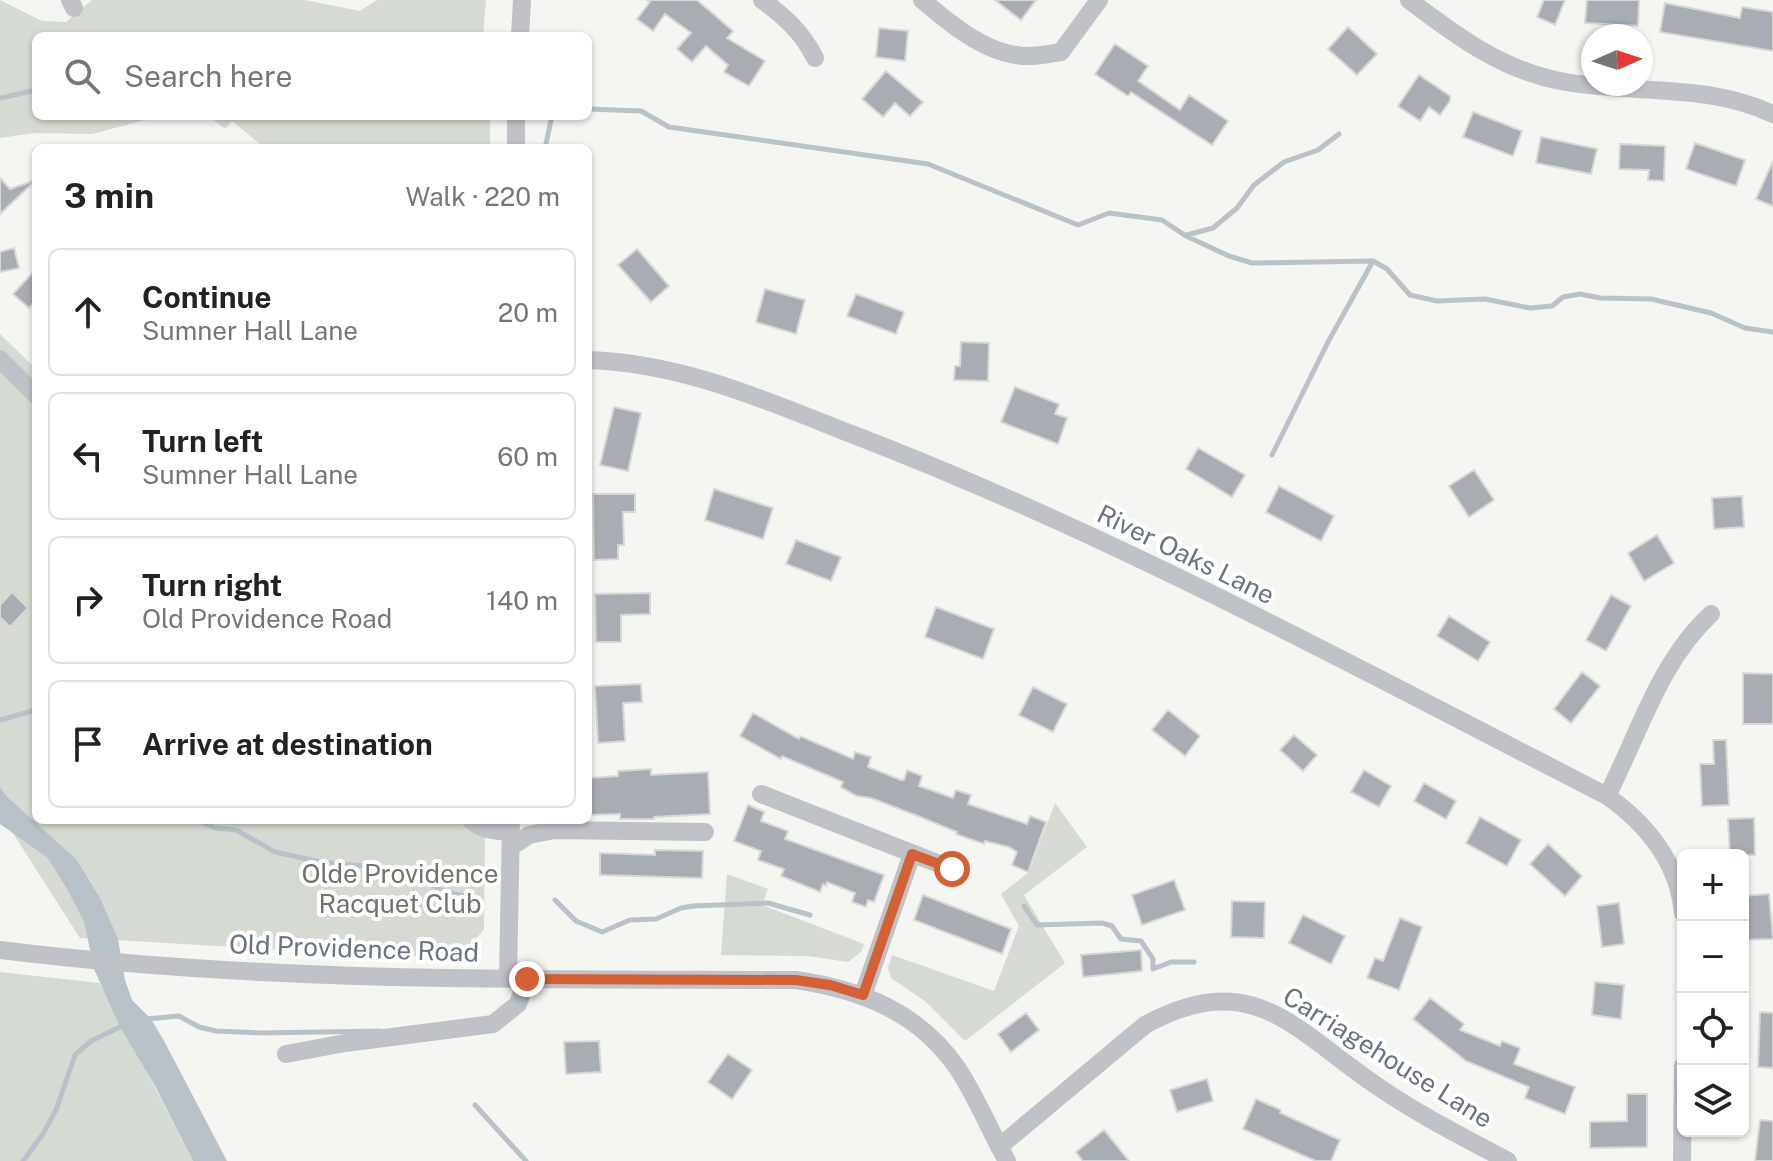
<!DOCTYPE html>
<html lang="en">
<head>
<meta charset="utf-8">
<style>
	:root { --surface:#fff; --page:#f6f6f6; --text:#222; --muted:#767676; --line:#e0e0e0 }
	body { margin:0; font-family:"Public Sans",sans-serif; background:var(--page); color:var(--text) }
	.controls { position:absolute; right:24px; bottom:24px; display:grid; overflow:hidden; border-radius:12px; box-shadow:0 2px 6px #0004 }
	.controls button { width:72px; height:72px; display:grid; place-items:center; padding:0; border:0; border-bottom:2px solid var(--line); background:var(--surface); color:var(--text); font:40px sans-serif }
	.compass { position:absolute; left:1581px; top:24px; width:72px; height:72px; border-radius:50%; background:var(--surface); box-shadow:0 2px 6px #0004; rotate:87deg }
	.stop { position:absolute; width:24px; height:24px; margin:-18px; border:6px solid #d36135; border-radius:50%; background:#fff }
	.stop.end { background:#d36135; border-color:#fff; box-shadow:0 2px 8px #0008 }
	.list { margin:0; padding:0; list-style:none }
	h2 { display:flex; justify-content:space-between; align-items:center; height:104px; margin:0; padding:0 32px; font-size:34px }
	h2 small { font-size:26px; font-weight:400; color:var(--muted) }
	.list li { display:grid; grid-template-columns:52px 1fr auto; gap:24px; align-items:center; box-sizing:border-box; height:128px; margin:0 16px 16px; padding:0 16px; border:2px solid var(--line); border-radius:12px }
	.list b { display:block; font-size:30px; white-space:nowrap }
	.list p { margin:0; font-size:26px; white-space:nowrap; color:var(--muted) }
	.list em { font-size:26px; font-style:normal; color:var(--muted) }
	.icon { flex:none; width:44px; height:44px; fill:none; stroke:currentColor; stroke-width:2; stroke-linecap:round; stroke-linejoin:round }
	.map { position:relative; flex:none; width:1773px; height:1161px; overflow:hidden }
	.search { position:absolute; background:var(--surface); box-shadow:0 2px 6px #0004; left:32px; top:32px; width:560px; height:88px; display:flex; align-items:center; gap:20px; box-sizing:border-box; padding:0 28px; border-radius:12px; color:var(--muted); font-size:30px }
	.panel { position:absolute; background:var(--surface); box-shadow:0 2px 6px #0004; left:32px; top:144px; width:560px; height:680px; border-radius:12px }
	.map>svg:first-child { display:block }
</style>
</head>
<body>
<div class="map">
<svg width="1773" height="1161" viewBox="0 0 1773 1161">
	<rect width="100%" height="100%" fill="#f5f5f2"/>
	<path fill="#d5dad2" d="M0,0L42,21L66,22L92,0H304L360,11L377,0H486L483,36H36V116H160L92,134L35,133L0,138Z
		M209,116H483L484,119L490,118V148H265L232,121L225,129Z
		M0,334L36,369V820H485L484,929L462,957L386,956L80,938L0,813Z
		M1055,803L1087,847L1024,895L1065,963L965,1041L926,1002L891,978L888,968L892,955L994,991L1019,926L1001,894L1029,872Z
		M727,874L768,889L762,905L864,944L861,952L848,962L808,956L721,955Z
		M0,972L100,983C130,1043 163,1101 193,1161H0Z"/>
	<path fill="#b9c2c8" d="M0,787L7,797L76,859L100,898L118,939L125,980L132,1000L151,1019L163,1039L227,1161H193L155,1086L120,1027L94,969L84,921L67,889L48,858L0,824Z"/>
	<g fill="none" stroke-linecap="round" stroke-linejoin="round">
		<path stroke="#b9c2c8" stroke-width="5" d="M0,98L36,90
			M588,109L641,111L669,127L928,164L1078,225L1109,213L1162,220L1186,236L1229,256L1252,263L1373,261L1387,269L1410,295L1437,301L1485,299L1530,308L1552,306L1563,297L1580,294L1600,298L1651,299L1711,313L1745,328L1773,332
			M545,148L552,116
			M1187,235L1213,228L1237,208L1254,185L1284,162L1318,150L1339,134
			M1272,455L1328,342L1373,261
			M0,720L36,710
			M198,820L215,828L236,830L275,852L321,862L385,868L402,874L419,876L440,890L463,896
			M555,900L576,921L602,932L630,920L656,919L681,908L693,906L768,903L810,915
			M1024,906L1037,925L1102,923L1112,926L1121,939L1141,941L1153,959V969L1171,962H1194
			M147,1019L179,1016L199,1027L216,1031L260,1033L381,1031
			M475,1105L526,1161
			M23,1161L43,1134L56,1110L75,1055L91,1041L126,1024"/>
	</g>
	<path fill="#a7adb3" stroke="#d7d7d5" stroke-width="2" d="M647,0H697L733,31L727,38L765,61L749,86L724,72L728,65L706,46L692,62L677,49L691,33L665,14L653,31L637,19L650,2Z
		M995,0H1036L1021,20Z
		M1544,0H1565L1555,25L1537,17Z
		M1587,0H1639L1638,26L1585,23Z
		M1665,3L1740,18L1742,7L1773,12V51L1660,32Z
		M1348,27L1377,54L1357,75L1328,49Z
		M879,28L908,31L905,61L876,57Z
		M1115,44L1148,66L1138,81L1180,110L1189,95L1228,121L1212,145L1131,92L1128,96L1095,74Z
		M886,71L923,102L910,116L895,103L883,117L862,99Z
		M1419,75L1450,96V101L1440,115L1429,107L1420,121L1398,106Z
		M1473,112L1522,131L1513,156L1463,137Z
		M1541,137L1597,149L1591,174L1536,163Z
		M1695,143L1745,160L1736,186L1686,169Z
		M1620,144L1665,146L1664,181L1648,180L1649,170L1619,169Z
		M1773,161V206L1756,199Z
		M0,178L10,189L36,180L0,214Z
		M14,248L19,268L0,272V252Z
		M637,249L669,286L651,302L618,265Z
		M36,269V300L29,308L13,294Z
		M765,289L805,300L796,334L756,322Z
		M856,294L904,312L896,334L847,316Z
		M961,342L989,343L988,381L954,380L955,366H960Z
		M1015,387L1059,404L1055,414L1067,418L1058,444L1001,422Z
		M614,407L641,413L628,471L600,465Z
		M1198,448L1245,475L1232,497L1186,469Z
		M1474,470L1494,500L1469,517L1449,486Z
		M1279,486L1334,516L1321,541L1266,512Z
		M714,489L773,508L763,539L705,520Z
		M593,494H635V512H623L624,545H618V559L594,560Z
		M1742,496L1744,527L1714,529L1712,498Z
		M1657,535L1674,563L1644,581L1628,553Z
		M796,540L841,557L831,581L786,564Z
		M12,592L28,608L10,627L0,617V605Z
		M650,593V614L621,615V642H596L595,594Z
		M1611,595L1631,606L1606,651L1586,640Z
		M936,607L994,629L983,659L925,637Z
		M1449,616L1490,642L1478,661L1437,636Z
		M1582,672L1600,686L1571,723L1554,709Z
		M1743,673L1773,674V724H1743Z
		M641,684L642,702L623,703L625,741L598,743L595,686Z
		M1033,687L1067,704L1053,732L1019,715Z
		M1168,710L1200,736L1185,756L1152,730Z
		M753,713L799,739L800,736L853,759L855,752L871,757L868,767L901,780H904L907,770L922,776L919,786L953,798L956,790L971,795L968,804L1027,824L1030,816L1046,822L1028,872L1012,865L1017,852L1009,847L985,841L984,844L956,834L957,832L918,816L871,798L857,796L841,787L843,782L782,756L781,759L740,736Z
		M1294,735L1317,755L1303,771L1280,750Z
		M1713,740H1726L1729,805L1702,806L1700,764H1714Z
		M651,769V775L708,772L710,814L654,817V819H620V814L588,815V778L618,776V771Z
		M1364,770L1391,786L1379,807L1351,792Z
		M1424,783L1456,801L1446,819L1414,801Z
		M748,805L764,812L761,821L788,831L785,839L884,875L874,902L868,900L866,907L852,902L855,893L827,882L826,886L823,884L820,892L781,876L784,869L758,860L761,851L734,841Z
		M1480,817L1521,840L1507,866L1466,843Z
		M1754,818L1755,855H1730L1728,819Z
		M1548,844L1582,876L1565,896L1530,864Z
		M655,850L703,851L702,878L600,875V853L655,855Z
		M1174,880L1185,910L1142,925L1132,895Z
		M1769,894L1773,939L1744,940L1743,896Z
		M923,895L1011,929L1002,954L914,920Z
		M1232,901L1265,902L1264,938L1231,937Z
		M1619,903L1624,944L1602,947L1597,906Z
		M1303,915L1345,936L1331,964L1289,943Z
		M1400,918L1422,927L1399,990L1367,978L1375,958L1383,961Z
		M1141,950L1142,971L1083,977L1081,955Z
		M1595,982L1624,985L1621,1019L1592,1015Z
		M1430,998L1464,1024L1460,1030L1500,1046L1502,1041L1520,1048L1514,1064L1575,1087L1565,1114L1525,1098L1529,1087L1466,1061L1413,1019Z
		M1760,1012L1773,1013V1068L1758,1067Z
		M1026,1013L1039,1030L1011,1052L998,1034Z
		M599,1041L601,1072L566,1074L564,1042Z
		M728,1054L752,1070L732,1099L708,1082Z
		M1207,1079L1213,1101L1177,1112L1170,1090Z
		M1627,1094H1647V1147L1590,1148V1122L1627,1121Z
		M1256,1099L1281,1110L1280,1113L1340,1140L1331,1161H1316L1243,1129Z
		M1760,1120L1773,1121V1161H1755Z
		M1104,1130L1129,1161H1083L1076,1152Z"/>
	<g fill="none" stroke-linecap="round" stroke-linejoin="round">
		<path stroke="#bfc2c6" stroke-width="18" d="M70,0L74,8
			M762,0C785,17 802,32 815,58
			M922,0C948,22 981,50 1016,55C1030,58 1047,54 1061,52L1099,0
			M1409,0C1455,35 1502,70 1560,81C1633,95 1703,82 1773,114
			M520,36L522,0
			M516,148V116
			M0,359L36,395
			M588,360C683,363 767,401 854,435C1114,535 1359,669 1607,796C1647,824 1678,863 1683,913
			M761,794L952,869
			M1607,796C1639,734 1659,662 1711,614
			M471,820C483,831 496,831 511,832
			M511,847L529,835L554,830L705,832
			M0,950C265,983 530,979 796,980C862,990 919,1012 958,1069C977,1098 990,1131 1007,1161
			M508,978L511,820
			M863,995L912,854
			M286,1054L345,1043L493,1024L518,1004L527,979
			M999,1147L1145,1025C1254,965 1296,1032 1380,1088C1421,1116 1465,1138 1508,1161
			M1682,1161L1683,1066"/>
	</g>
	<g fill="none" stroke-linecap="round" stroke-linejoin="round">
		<path stroke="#d36135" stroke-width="10" d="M527,979L796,980L830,985L863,995L912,854L952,869"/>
	</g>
	<g text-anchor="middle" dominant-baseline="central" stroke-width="8" stroke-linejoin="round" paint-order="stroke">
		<g font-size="26" fill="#677481" stroke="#fff">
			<text transform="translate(1186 554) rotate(26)">River Oaks Lane</text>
			<text transform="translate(354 948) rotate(2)">Old Providence Road</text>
			<text transform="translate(1388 1057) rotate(32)">Carriagehouse Lane</text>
		</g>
		<g font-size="26" fill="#687865" stroke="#fff">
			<text x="400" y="873">Olde Providence<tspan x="400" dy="30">Racquet Club</tspan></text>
		</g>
	</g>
</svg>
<div class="controls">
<button>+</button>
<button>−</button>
<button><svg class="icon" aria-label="locate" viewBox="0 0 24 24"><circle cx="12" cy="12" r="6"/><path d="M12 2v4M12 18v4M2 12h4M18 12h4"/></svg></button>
<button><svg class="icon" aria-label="layers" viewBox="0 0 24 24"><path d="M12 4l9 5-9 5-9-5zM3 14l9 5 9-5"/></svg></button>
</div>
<svg class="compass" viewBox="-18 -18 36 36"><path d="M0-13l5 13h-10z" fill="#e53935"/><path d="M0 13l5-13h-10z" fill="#767676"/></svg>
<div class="stop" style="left:952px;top:869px"></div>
<div class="stop end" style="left:527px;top:979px"></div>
<div class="search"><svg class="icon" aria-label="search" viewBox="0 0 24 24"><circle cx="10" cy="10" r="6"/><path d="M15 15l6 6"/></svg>Search here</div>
<section class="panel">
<h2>3 min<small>Walk · 220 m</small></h2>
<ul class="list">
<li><svg class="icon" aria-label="ahead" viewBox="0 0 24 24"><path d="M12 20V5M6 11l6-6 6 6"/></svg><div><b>Continue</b><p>Sumner Hall Lane</p></div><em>20 m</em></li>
<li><svg class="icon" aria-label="left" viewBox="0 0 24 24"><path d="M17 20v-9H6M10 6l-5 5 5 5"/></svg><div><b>Turn left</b><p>Sumner Hall Lane</p></div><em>60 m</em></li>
<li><svg class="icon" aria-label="right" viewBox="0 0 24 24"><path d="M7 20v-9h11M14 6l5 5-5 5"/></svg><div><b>Turn right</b><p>Old Providence Road</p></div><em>140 m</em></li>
<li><svg class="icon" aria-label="arrive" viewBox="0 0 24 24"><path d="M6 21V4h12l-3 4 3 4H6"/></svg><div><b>Arrive at destination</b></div></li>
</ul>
</section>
</div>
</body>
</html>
